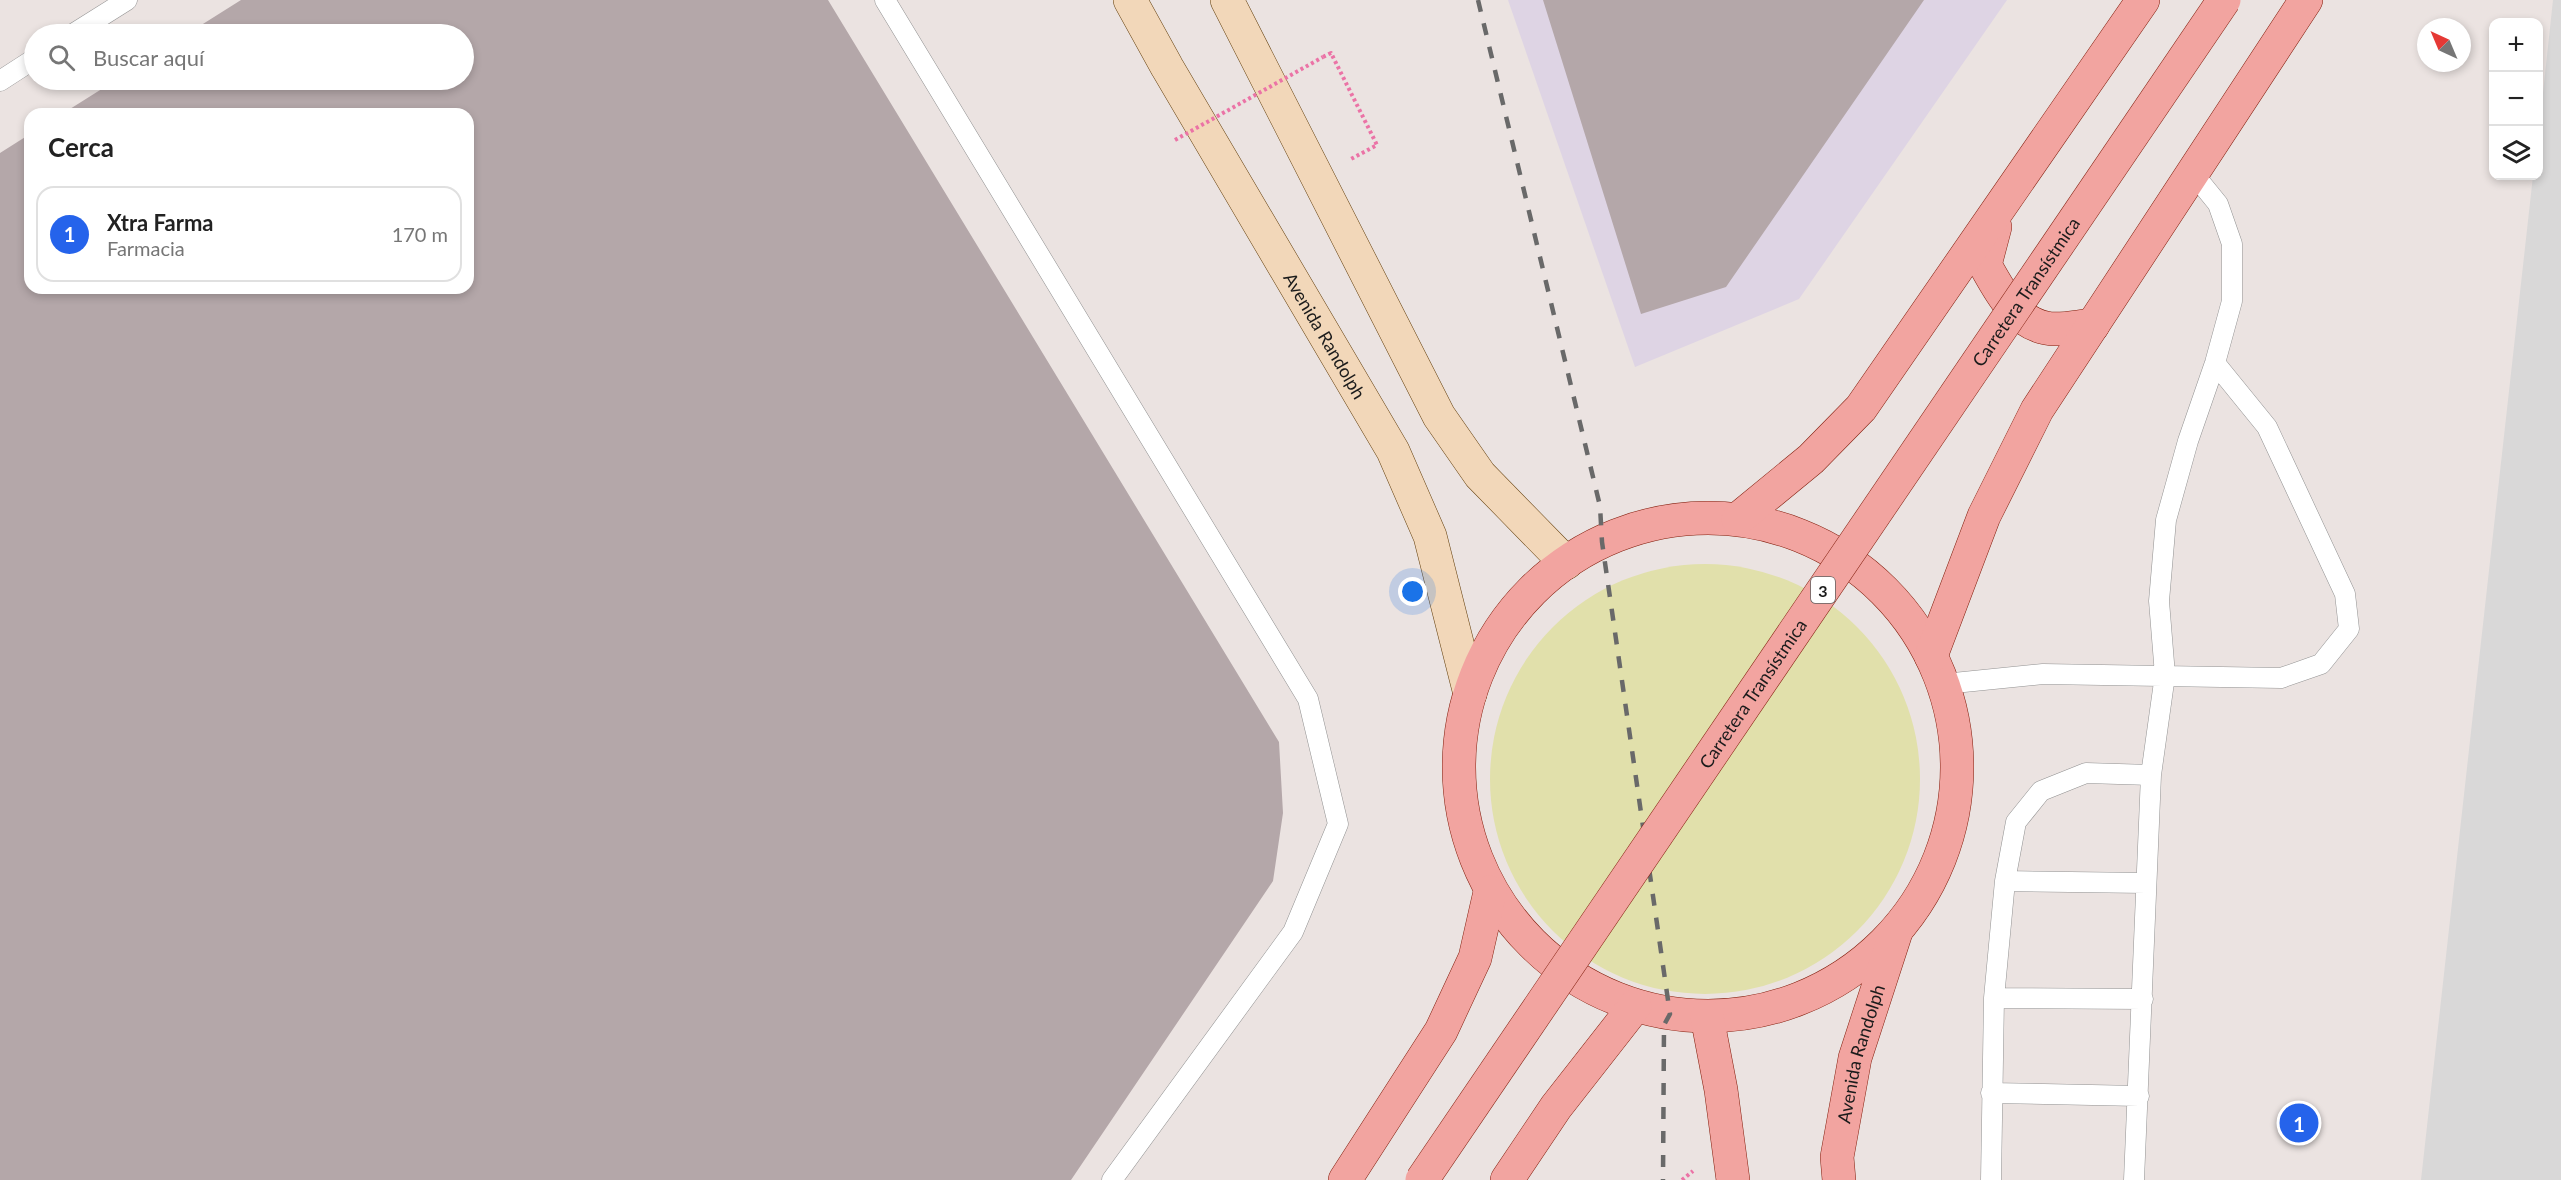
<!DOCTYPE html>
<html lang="es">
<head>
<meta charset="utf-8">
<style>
	:root { --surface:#fff; --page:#f2f2f2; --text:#222; --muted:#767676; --line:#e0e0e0; --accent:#2563eb }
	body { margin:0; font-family:Lato,sans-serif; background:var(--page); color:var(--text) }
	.controls { position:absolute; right:18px; top:18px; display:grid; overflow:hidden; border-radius:12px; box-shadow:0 3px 9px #0003 }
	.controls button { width:54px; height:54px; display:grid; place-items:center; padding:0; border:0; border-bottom:2px solid var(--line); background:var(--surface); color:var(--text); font:30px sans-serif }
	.compass { position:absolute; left:2417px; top:18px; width:54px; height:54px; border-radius:50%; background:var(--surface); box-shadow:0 3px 9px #0003; rotate:316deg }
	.you { position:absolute; left:1413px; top:592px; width:21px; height:21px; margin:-15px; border:4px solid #fff; border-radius:50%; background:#1a73e8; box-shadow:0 0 0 9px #1a73e833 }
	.badge { display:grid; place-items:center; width:39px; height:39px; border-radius:50%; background:var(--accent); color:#fff; font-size:20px; font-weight:700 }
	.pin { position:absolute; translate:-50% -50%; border:3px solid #fff; box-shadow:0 2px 6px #0006 }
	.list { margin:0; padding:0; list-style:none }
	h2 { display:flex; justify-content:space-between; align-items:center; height:78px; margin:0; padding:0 24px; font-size:26px }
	h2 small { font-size:20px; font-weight:400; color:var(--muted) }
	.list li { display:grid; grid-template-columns:39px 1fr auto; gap:18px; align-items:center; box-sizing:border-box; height:96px; margin:0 12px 12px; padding:0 12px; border:2px solid var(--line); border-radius:18px }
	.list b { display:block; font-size:22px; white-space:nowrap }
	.list p { margin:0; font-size:20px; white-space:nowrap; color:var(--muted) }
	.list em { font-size:20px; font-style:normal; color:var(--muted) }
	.icon { flex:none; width:33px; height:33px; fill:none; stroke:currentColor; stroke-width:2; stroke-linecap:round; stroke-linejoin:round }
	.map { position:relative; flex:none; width:2561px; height:1180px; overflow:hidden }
	.search { position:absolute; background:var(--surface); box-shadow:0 3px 9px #0003; left:24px; top:24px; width:450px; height:66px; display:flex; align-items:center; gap:15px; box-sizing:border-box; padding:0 21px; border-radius:33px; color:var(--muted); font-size:22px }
	.panel { position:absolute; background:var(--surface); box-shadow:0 3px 9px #0003; left:24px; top:108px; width:450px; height:186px; border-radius:18px }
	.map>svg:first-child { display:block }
</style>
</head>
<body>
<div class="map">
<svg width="2561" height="1180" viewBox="0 0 2561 1180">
	<rect width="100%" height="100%" fill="#ebe3e1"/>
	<path fill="#d9d8d8" d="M2553,0H2561V1180H2421L2533,176H2538L2539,130Z"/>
	<path fill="#ded4e4" d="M1508,0H2007L1799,299L1635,367Z"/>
	<path fill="#e1e0ab" d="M1490 779a215 215 0 1 1 430 0a215 215 0 1 1-430 0Z"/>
	<path fill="#b4a7a9" d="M241,0H828L1279,742L1283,813L1273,881L1071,1180H0V153L30,134V288H468V114H62L116,80H464V34H187Z
		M1543,0H1924L1726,287L1641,314Z"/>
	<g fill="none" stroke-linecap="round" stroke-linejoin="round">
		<g stroke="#929292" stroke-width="21">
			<path id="lane" d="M885,0L1308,699L1338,824L1293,932L1112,1180
				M73,34L127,0
				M0,81L34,59
				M1944,684L2043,674L2281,678L2321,664L2349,629L2345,594L2267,427L2215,363
				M2005,881L2146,883
				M1994,998L2143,999
				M1991,1093L2139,1096
				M1991,1180L1994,998L2005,881L2016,822L2041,791L2086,773L2151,775
				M2134,1180L2151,775L2165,675L2159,601L2166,520L2188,441L2215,363L2232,301V244L2218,204L2192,172"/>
		</g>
		<g stroke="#65410f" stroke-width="34">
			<g id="secondary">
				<path id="s1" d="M1130,0L1167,67L1393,451L1430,536L1470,694"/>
				<path d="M1227,0L1439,416L1480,475L1566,563"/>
			</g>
		</g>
		<g stroke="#831f0e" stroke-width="34">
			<g id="primary">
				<path d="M1995,227L1985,265C1999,290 2015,322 2046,328C2060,331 2079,326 2093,325"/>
				<circle cx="1708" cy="767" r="249"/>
				<path d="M1738,519L1811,459L1861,408L2143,0"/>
				<path d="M1931,656L1984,516L2037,410L2306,0"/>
				<path d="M1707,1017L1721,1090L1733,1180"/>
				<path d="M1345,1180L1441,1031L1475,958L1490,892"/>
				<path d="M1507,1180L1556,1107L1635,1006"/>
				<path id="s2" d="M1839,1180L1837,1157L1855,1058L1896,932"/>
			</g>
		</g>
		<path stroke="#eb73a6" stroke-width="4" stroke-dasharray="3 3" stroke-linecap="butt" d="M1323,57L1331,53L1377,145L1351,159
			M1682,1180L1693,1171"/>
		<use href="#lane" stroke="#fff" stroke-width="20"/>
		<use href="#secondary" stroke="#f2d7b9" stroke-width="33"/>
		<use href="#primary" stroke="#f2a4a0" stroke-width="33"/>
		<path stroke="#696969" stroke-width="4.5" stroke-dasharray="12 12" stroke-linecap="butt" d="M1478,0L1600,506L1602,542L1670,1014L1664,1025L1663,1180"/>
		<g stroke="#831f0e" stroke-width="34" stroke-linecap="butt">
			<g id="primary-bridge">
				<path id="s3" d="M1422,1180L2224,0"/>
			</g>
		</g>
		<path stroke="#eb73a6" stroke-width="4" stroke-dasharray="3 3" stroke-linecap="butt" d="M1175,140L1323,57"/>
		<use href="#primary-bridge" stroke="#f2a4a0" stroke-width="33"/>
	</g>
	<g text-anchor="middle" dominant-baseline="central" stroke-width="6" stroke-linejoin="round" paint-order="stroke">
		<rect fill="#fff" stroke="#5f5f5f" stroke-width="1.5" x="1811" y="577" width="24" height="26" rx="4.5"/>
		<g font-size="16" font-weight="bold" fill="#1b1b1b">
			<text x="1823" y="590">3</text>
		</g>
		<g font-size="18" fill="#1b1b1b" stroke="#fff">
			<text stroke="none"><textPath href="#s3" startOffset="1074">Carretera Transístmica</textPath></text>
			<text stroke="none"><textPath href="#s1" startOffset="388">Avenida Randolph</textPath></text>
			<text stroke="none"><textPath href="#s3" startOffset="588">Carretera Transístmica</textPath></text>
			<text stroke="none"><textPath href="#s2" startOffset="129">Avenida Randolph</textPath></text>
		</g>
	</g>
</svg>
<div class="controls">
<button>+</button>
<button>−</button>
<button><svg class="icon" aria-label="layers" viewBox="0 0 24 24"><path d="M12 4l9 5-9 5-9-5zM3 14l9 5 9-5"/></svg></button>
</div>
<svg class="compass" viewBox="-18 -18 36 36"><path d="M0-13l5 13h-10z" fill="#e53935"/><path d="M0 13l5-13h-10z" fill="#767676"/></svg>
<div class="you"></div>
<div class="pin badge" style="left:2299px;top:1123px">1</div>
<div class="search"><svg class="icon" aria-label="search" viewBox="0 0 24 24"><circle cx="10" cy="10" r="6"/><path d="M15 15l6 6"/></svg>Buscar aquí</div>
<section class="panel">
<h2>Cerca<small></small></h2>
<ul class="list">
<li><span class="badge">1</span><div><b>Xtra Farma</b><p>Farmacia</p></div><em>170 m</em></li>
</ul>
</section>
</div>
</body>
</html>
